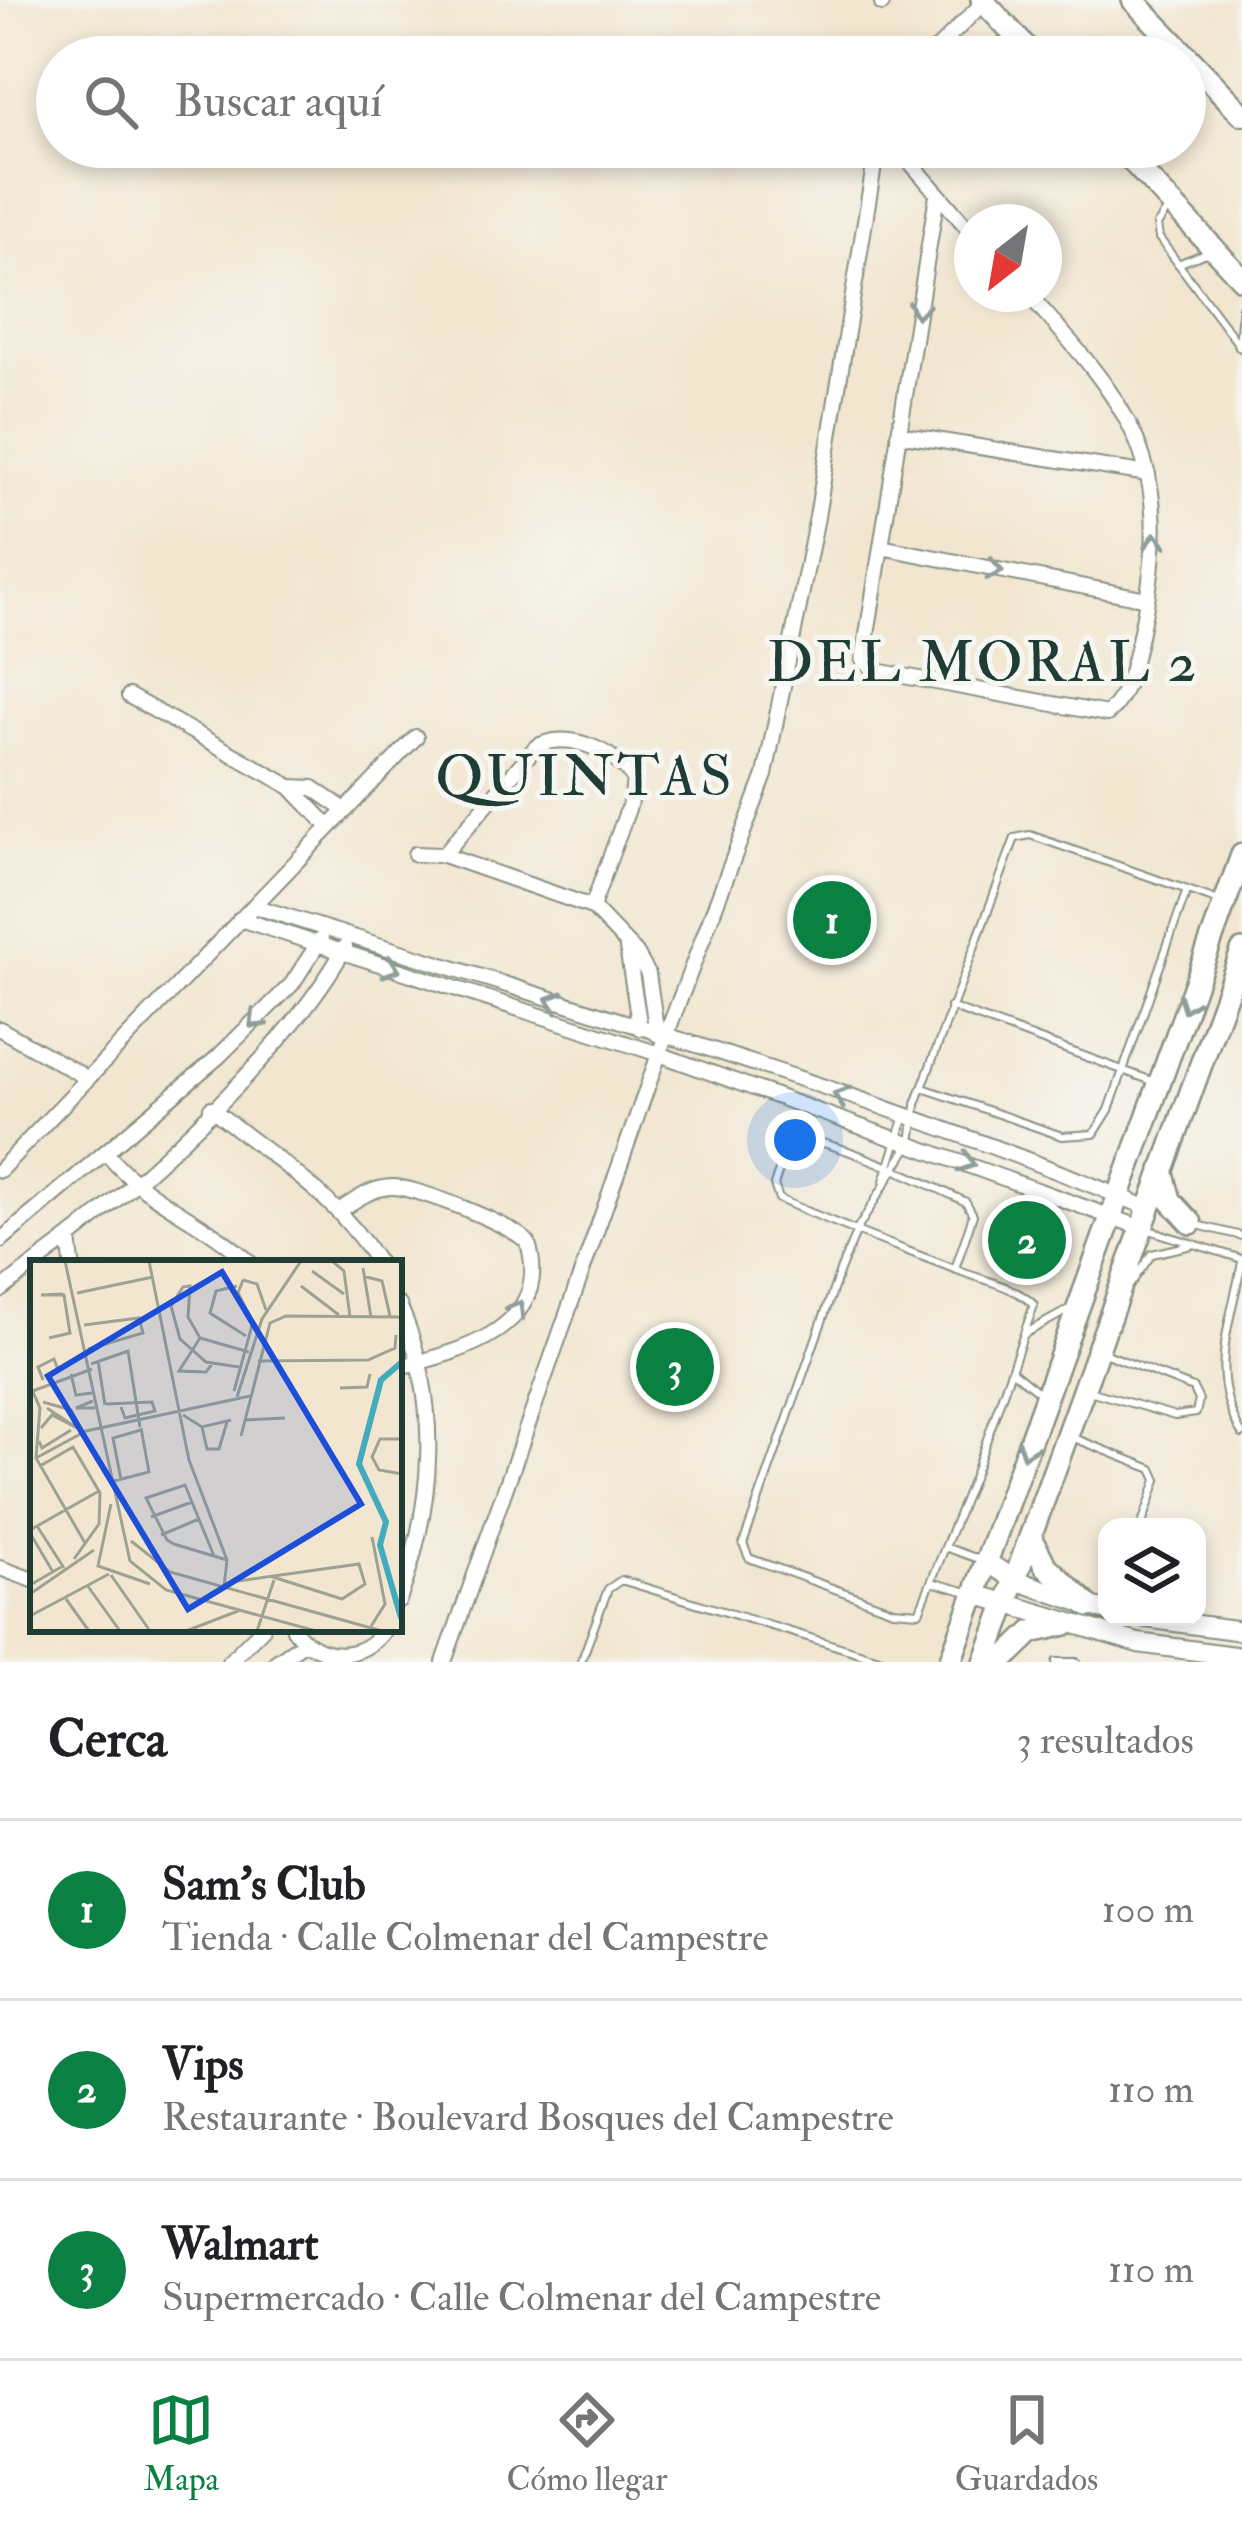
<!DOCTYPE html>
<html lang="es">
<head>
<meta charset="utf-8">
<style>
	:root { --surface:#fff; --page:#f2f2f2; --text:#202124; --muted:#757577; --line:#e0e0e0; --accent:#0b8043 }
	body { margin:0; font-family:"IM FELL Double Pica",serif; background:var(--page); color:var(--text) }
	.controls { position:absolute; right:36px; bottom:36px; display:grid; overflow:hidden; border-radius:24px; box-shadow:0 6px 18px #0003 }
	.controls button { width:108px; height:108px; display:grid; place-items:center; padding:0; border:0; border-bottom:3px solid var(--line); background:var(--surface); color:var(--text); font:60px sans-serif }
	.compass { position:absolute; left:954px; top:204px; width:108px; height:108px; border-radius:50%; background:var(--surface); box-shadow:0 6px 18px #0003; rotate:211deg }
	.you { position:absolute; left:795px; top:1140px; width:42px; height:42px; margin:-30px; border:9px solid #fff; border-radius:50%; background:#1a73e8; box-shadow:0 0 0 18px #1a73e833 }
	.badge { display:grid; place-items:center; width:78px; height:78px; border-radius:50%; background:var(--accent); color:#fff; font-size:39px; font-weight:700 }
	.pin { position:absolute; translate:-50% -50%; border:6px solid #fff; box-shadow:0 3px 12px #0006 }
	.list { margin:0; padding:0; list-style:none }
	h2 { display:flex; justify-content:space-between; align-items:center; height:156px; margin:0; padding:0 48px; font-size:51px }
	h2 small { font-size:39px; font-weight:400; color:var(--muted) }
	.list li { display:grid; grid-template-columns:78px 1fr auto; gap:36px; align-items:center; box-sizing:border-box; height:180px; padding:0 48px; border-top:3px solid var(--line) }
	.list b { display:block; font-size:45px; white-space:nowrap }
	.list p { margin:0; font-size:39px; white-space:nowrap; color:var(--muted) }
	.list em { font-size:39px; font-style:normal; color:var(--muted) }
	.icon { flex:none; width:66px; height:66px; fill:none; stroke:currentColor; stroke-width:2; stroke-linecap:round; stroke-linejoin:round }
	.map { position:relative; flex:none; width:1242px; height:1662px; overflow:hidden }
	.search { position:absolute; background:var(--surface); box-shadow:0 6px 18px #0003; left:36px; right:36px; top:36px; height:132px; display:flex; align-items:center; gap:30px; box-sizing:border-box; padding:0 42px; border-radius:66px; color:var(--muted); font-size:45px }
	.sheet { height:696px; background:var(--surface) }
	nav { display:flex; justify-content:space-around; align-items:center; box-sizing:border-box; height:168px; border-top:3px solid var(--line); background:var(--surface); font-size:33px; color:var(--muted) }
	nav a { display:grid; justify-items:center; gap:6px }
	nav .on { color:var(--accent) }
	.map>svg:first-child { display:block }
</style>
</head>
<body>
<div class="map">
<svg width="1242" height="1662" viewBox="0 0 1242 1662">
	<rect width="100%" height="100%" fill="#f6f6f2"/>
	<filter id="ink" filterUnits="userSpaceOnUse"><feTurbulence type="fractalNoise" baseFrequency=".00833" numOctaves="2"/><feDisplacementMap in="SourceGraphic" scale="24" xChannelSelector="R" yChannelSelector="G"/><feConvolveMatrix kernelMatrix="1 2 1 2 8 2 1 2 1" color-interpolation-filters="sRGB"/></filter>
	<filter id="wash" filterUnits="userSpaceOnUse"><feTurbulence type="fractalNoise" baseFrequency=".004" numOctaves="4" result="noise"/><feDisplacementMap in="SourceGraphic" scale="48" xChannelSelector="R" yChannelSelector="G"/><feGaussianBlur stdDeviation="2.7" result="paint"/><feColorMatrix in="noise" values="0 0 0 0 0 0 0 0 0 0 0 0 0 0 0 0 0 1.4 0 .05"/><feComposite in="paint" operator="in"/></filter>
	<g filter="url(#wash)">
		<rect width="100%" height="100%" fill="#f2e6d0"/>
	</g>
	<g filter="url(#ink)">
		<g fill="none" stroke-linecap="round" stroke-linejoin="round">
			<g stroke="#889282" stroke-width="10">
				<path id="lane" d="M1170,206L1157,225L1159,238L1242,349
					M1178,264L1208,252
					M1239,347L1242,307
					M950,1007L1155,1082
					M923,1088L1062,1136L1094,1134L1109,1110L1187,890
					M916,1104L1015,838L1030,835L1222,902
					M916,1106L911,1142L858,1228L841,1268L743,1544L749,1558L893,1610L919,1612L975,1473L1034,1305C1016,1286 981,1280 957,1270C898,1247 837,1225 779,1199L774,1185L789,1141C812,1128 937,1188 966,1202L973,1215L955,1269
					M884,1181L904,1119
					M1193,1224L1242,1236
					M1146,1229L1242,1259
					M1242,1262C1230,1325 1207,1375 1242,1434
					M1130,1285L1152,1254L1192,1245
					M1026,1333L1070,1309
					M1011,1370L1041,1394
					M1086,1390L1175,1416L1196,1413L1199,1400L1193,1388L1104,1353
					M1069,1436L1152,1469L1157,1480L1141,1527
					M945,1547L984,1561
					M931,1582L968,1592
					M581,1662L608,1589L621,1580L889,1662
					M1056,1662H1077"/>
			</g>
			<g stroke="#889282" stroke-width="18">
				<path id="street" d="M882,4L883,0
					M929,57L984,2
					M897,147L972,233
					M937,195L863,660L877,671L1107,714C1130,695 1137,649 1143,621C1176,462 1131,407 1028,294
					M898,434L1148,474
					M881,547L1147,599
					M129,696L291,787L329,827
					M291,787L313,788L345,810
					M415,854L443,855L592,907L636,953L648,974L657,1034
					M443,855L535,748C565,728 614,751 634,778L632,798L592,907
					M254,906C553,1001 858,1087 1148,1208
					M240,919L659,1054L1142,1228
					M627,948L640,1028
					M0,1029L87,1078
					M211,1108C272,1158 335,1193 378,1263
					M108,1155C148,1203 205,1220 250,1263
					M0,1170L416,737
					M340,1210C356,1200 371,1188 391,1187C412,1185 516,1226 528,1243C553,1327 462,1352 399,1367
					M69,1239L72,1263
					M0,1241L218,1057L292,984L321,939
					M36,1263C132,1193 289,1051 345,947
					M0,1291L33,1265
					M399,1305C442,1400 434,1505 399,1600
					M0,1568L33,1580
					M294,1629C318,1662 362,1662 385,1629
					M229,1662L262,1629
					M276,1662L304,1643
					M444,1662L659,1054L765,775L817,517L877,147"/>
			</g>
			<g stroke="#889282" stroke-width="22">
				<path id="secondary" d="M987,1562L1015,1580L1107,1611
					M975,1594L1138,1643L1242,1657
					M1138,1617L1242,1631"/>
			</g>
			<g stroke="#889282" stroke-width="26">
				<path id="primary" d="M982,0L1035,57
					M1133,0L1242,114
					M1119,147L1242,279
					M1162,1170L1170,1200L1191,1223
					M1031,1537L1045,1565L1089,1606
					M950,1662L1242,855
					M985,1662L1242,951
					M1001,1662L1032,1632L1066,1624"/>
			</g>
			<use href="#lane" stroke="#fff" stroke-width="6"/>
			<use href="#street" stroke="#fff" stroke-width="14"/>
			<use href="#secondary" stroke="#fff" stroke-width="18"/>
			<use href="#primary" stroke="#fff" stroke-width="21"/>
		</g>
		<defs><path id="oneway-chevron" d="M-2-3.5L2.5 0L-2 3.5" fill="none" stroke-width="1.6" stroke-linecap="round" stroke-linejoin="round" transform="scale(3)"/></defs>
		<g stroke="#8f9e9a">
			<use href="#oneway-chevron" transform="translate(918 310) rotate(99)"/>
			<use href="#oneway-chevron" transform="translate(1155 541) rotate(-93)"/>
			<use href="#oneway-chevron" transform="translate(995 570) rotate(11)"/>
			<use href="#oneway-chevron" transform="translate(392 968) rotate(18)"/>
			<use href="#oneway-chevron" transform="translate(554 1001) rotate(-162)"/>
			<use href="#oneway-chevron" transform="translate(1187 1004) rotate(110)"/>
			<use href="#oneway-chevron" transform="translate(256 1021) rotate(135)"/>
			<use href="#oneway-chevron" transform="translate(841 1096) rotate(-161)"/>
			<use href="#oneway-chevron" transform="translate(967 1163) rotate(20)"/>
			<use href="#oneway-chevron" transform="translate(517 1309) rotate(-59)"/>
			<use href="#oneway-chevron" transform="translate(1026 1450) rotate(109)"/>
		</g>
	</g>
	<g text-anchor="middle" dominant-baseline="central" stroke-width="10" stroke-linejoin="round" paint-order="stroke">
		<g font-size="57" letter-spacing="3" fill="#1f3d34" stroke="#f6f6f2">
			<text x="983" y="663">DEL MORAL 2</text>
			<text x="585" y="777">QUINTAS</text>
		</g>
	</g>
	<g transform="translate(30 1260)">
		<rect width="372" height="372" fill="#f2e6d0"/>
		<path fill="none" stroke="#40acbe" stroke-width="6" d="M371,358L350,285L356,262L329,204L351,120L372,102"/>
		<path fill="none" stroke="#9ea292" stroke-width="3" d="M35,1L100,301L136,330L286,371M119,1L159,200L197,300L194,327M302,1L314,11L320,57M333,8L341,57M282,11L314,34M333,16L352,21L360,56M213,20L227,24L236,50M207,26L186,31L180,53L216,76M271,26L309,55M47,33L123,17M54,65L109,58L113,73L58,89M19,78L40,73L34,35H11L33,34M170,78L149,111L176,112L182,104M68,101L75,145M228,101L338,100L365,88L366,75M61,104L98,91L110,167M209,107L176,102L150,79L141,46L153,27L160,26L158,57L170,78L219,92M41,114L46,135L62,133M13,120L8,107L24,99L29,112M310,128L337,127L340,114M204,131L223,62L208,33L213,20M0,132L62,109M3,132L10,148L6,198L55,283M207,137L232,59L271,1M63,141L46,148H65M13,142L41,150L50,167M76,144L122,142L125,151L95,158L91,147M17,148L47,168M153,155L172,167L201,160M215,160L255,158M172,167L177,189H189L197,162M11,168L22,155L47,168M211,176L240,63L256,56L369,57M372,179H350L342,197L349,210L372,214M9,181L12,188L41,170M6,198L56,171L220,136M10,206L43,187L70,233L69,264L44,299M91,220L83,178L111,170M84,221L119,212L111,168M81,244L68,306L120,324M121,257L162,242M7,266L34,308M0,270L69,231M0,273L23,312M131,275L169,259M101,281L140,312L352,371M184,296L155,225L116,238L137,280L144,284L197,300M81,315L120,371M208,321L329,304L335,324L312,339L243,317M0,325L33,306M57,325L90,371M0,334L64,290M36,339L59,371M0,356L79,314M340,368L355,344L342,277M156,371L208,351M227,371L244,320"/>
		<path fill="#1d4ed8" fill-opacity="0.15" stroke="#1d4ed8" stroke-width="6" d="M192,12L331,244L158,349L18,116Z"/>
		<rect width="372" height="372" fill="none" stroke="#1f3d34" stroke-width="6"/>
	</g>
</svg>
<div class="controls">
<button><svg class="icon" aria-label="layers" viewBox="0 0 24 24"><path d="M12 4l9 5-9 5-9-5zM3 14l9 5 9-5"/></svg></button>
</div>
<svg class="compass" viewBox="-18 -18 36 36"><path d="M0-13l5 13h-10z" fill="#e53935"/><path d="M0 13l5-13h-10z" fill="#757577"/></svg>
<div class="you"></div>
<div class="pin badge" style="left:832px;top:920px">1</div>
<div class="pin badge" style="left:1027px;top:1240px">2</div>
<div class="pin badge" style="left:675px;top:1367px">3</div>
<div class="search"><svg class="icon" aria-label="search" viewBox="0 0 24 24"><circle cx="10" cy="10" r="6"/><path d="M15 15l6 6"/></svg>Buscar aquí</div>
</div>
<section class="sheet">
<h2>Cerca<small>3 resultados</small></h2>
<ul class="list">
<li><span class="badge">1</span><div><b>Sam's Club</b><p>Tienda · Calle Colmenar del Campestre</p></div><em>100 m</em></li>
<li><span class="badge">2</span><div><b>Vips</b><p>Restaurante · Boulevard Bosques del Campestre</p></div><em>110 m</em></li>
<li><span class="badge">3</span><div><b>Walmart</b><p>Supermercado · Calle Colmenar del Campestre</p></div><em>110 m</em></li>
</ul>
</section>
<nav>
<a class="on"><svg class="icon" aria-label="map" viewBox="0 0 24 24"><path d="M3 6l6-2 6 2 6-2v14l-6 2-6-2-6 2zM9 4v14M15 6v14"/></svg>Mapa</a>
<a><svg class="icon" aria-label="directions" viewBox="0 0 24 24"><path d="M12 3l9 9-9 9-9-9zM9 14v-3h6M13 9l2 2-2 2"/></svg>Cómo llegar</a>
<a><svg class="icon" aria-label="saved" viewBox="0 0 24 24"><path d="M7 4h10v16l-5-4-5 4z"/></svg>Guardados</a>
</nav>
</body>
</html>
